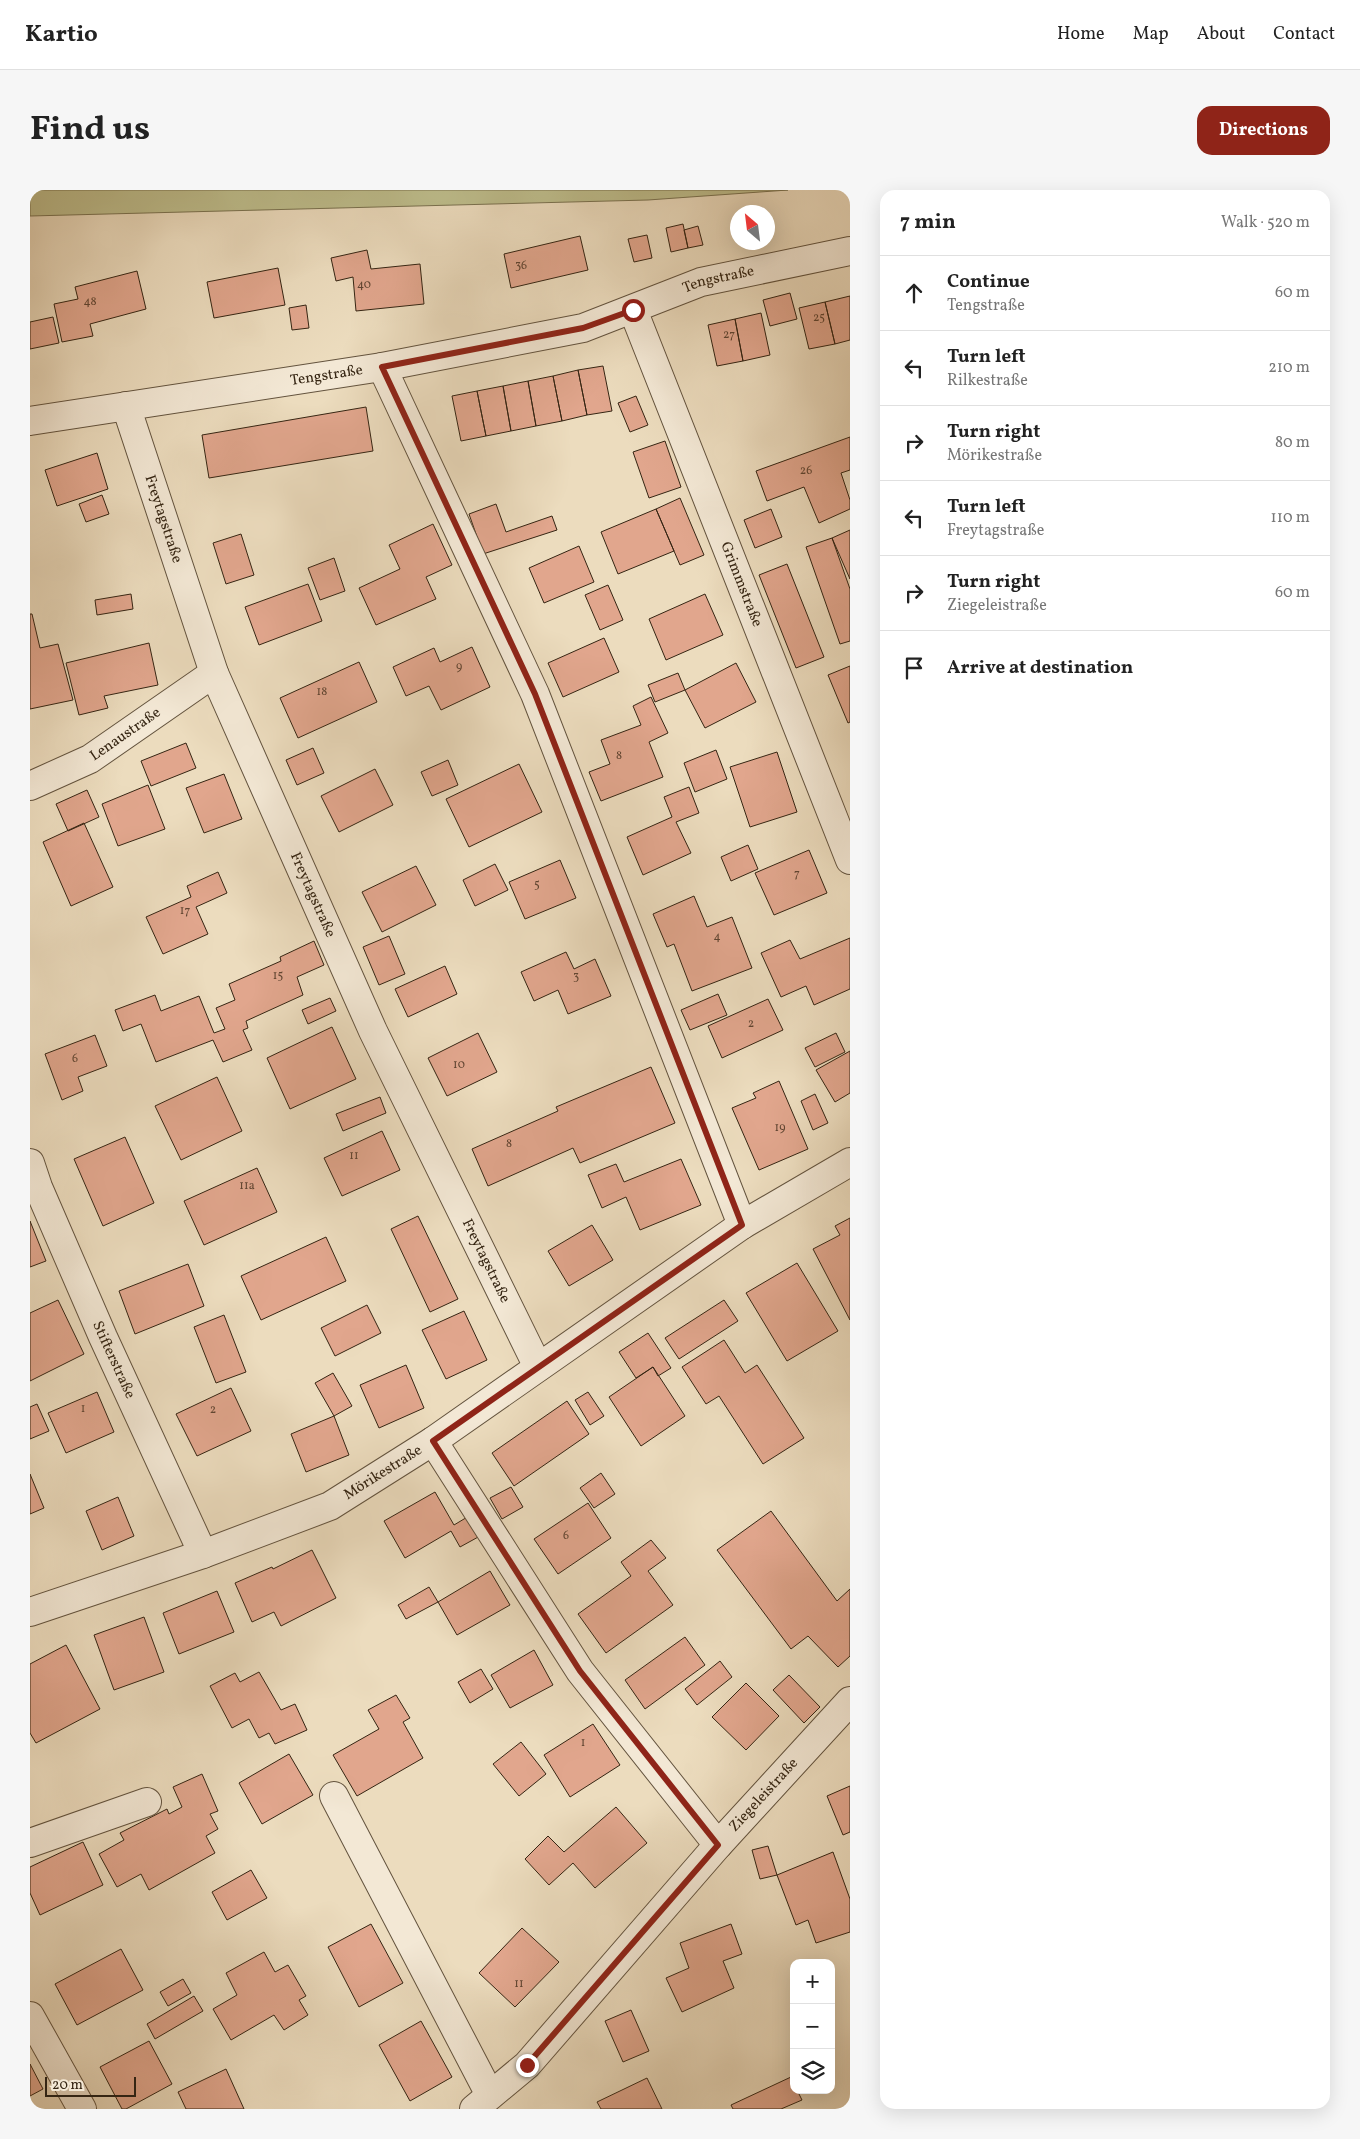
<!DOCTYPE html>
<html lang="en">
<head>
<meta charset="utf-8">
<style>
	:root { --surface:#fff; --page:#f6f6f6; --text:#222; --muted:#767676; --line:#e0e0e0; --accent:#8f2418 }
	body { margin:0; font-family:Vollkorn,serif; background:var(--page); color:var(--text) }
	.controls { position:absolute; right:15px; bottom:15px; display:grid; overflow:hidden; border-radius:10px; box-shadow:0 5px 20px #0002 }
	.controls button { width:45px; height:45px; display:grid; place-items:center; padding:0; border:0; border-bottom:1px solid var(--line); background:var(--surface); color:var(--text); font:25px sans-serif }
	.compass { position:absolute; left:700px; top:15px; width:45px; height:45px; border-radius:50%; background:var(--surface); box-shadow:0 5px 20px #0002; rotate:332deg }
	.scale { position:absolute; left:15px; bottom:12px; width:91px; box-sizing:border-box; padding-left:5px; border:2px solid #352513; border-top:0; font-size:14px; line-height:18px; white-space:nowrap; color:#352513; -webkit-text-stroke:4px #f3e8d5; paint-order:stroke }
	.stop { position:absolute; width:15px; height:15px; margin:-11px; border:4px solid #8f2418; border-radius:50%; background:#fff }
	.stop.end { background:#8f2418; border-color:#fff; box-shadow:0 1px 5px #0008 }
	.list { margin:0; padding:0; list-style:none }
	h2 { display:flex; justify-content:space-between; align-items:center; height:65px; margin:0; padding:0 20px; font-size:21px }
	h2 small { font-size:16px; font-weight:400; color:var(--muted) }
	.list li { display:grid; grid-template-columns:32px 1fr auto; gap:15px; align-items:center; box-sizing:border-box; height:75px; padding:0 20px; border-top:1px solid var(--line) }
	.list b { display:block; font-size:19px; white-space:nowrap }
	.list p { margin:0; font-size:16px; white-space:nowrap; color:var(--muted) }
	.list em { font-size:16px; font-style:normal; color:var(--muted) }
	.icon { flex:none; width:28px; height:28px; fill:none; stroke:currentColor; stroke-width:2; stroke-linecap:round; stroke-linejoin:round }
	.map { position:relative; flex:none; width:820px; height:1919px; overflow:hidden; border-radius:15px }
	header { display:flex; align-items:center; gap:30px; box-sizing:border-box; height:70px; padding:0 25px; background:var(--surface); border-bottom:1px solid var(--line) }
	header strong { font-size:24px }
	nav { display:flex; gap:28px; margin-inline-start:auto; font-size:18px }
	.intro { display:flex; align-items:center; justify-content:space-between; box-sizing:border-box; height:120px; padding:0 30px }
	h1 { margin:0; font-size:35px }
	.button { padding:12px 22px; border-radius:15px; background:var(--accent); color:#fff; font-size:18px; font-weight:700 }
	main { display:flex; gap:30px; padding:0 30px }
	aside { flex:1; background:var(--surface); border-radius:15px; box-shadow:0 5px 20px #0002 }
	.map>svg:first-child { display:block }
</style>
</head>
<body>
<header>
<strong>Kartio</strong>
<nav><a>Home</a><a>Map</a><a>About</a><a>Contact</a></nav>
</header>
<div class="intro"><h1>Find us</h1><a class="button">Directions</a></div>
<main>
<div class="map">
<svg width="820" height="1919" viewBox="0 0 820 1919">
	<rect width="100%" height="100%" fill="#ecdcbe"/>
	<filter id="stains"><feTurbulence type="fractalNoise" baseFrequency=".004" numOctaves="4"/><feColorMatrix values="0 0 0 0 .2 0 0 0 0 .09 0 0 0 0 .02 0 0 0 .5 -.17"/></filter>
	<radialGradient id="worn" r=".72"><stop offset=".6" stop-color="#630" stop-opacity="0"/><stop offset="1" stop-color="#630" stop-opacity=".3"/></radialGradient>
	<path fill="#bebe8d" stroke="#7a7250" d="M0,0H758L618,10L0,26Z"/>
	<path fill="#e1a68d" stroke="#352513" d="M653,34L658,58L641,62L636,38Z
		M668,36L673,55L658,58L654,40Z
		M617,45L622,68L604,72L598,49Z
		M550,46L558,80L481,98L474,64Z
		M337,60L341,79L390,74L394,114L326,121L323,87L306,91L301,68Z
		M248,78L255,115L184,128L177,92Z
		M107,81L116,119L60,134L63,146L32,152L24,114L48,109L45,97Z
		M760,103L767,129L740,136L733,110Z
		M820,106V150L805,154L795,112Z
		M795,112L805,154L779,159L769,118Z
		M276,115L279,138L262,140L259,118Z
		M731,123L740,165L713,171L705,129Z
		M23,127L29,153L0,159V132Z
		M705,129L713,171L687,176L678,135Z
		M573,176L582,221L557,225L548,180Z
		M548,180L557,225L532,231L523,186Z
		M523,186L532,231L506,236L498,191Z
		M498,191L506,236L481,241L473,196Z
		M473,196L481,241L456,246L447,201Z
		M447,201L456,246L431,251L422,206Z
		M606,206L618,235L600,242L588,213Z
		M336,217L343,261L179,288L172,245Z
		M820,247V280L811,283L820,310V319L789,333L774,297L737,311L726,281Z
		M635,251L651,297L619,308L603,262Z
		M67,263L78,299L27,316L15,280Z
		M72,305L79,324L56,332L49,314Z
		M650,308L674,365L650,375L626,319Z
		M466,314L476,342L522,326L527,340L453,364L439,324Z
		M626,319L644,361L588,384L571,342Z
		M741,319L752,347L725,358L714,330Z
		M403,334L422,375L396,387L406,409L346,435L329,398L370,379L359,355Z
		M820,340V389L802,348Z
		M211,344L224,385L196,394L183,353Z
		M802,348L820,399V451L810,454L776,357Z
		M549,356L564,392L514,413L499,378Z
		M304,368L315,401L290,410L278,378Z
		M757,374L794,467L766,478L729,385Z
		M278,394L292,431L229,455L215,417Z
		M578,395L593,430L570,440L555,405Z
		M101,404L103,419L67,425L65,410Z
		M675,404L693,445L636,470L619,429Z
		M0,424H2L10,458L28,454L43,510L0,519Z
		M574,448L589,482L533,507L518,473Z
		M119,453L128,495L74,506L78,518L49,525L36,473Z
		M442,457L460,497L411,520L399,496L376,506L363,477L404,458L410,472Z
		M329,472L347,512L268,548L250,508Z
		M706,473L726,512L675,538L655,500Z
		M820,476V532L818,533L798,485Z
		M648,483L655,500L625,512L618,495Z
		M621,507L638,543L619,552L633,587L571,611L559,582L580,574L571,550L611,535L603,516Z
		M156,553L166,578L121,596L111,571Z
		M283,558L294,583L267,595L256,570Z
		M686,560L697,589L665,602L654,573Z
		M747,562L767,622L720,637L700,577Z
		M418,570L428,595L402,606L391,582Z
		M489,574L512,622L439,657L416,609Z
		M345,579L363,615L309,642L291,606Z
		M194,584L212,629L174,643L156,598Z
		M118,595L135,639L88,656L72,614Z
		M659,597L669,623L646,632L661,663L613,685L597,647L642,627L634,607Z
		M57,600L69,627L38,641L26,614Z
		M54,633L83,697L41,716L13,652Z
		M718,655L728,679L701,691L691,667Z
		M779,660L797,703L744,725L725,683Z
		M530,670L546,708L495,729L479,692Z
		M465,674L478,700L445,716L433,690Z
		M386,676L406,715L352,742L332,702Z
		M188,682L197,703L166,717L178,744L133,764L116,727L161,707L157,696Z
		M664,706L677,737L702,727L722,778L662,801L644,754L637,757L623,724Z
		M359,746L375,784L349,795L333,757Z
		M820,748V799L784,815L776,796L751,807L731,763L760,750L770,769Z
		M284,751L294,775L267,787L273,805L216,831L218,838L213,840L222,860L193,872L183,850L126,872L111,834L93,841L85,820L125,805L131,821L169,806L184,843L195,839L186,818L205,810L199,794L251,771L250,767Z
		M536,762L544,779L565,769L581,806L538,824L528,800L504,811L491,782Z
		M415,776L427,804L378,827L365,799Z
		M688,804L697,825L660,840L651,820Z
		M300,808L306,821L278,834L272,820Z
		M738,809L753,840L692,868L678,836Z
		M302,837L326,889L260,919L237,868Z
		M448,843L467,882L417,906L398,868Z
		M806,843L815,862L785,877L775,858Z
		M65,845L77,876L48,887L53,901L32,910L15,864Z
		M820,861V903L805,912L786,880Z
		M621,877L645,933L550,973L543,958L458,996L442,959L528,921L526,917Z
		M187,887L212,941L151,970L125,916Z
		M749,891L778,959L729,980L702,918L726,908L723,903Z
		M785,904L798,933L783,940L771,911Z
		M350,907L356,923L313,941L306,924Z
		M352,941L370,980L312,1006L294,968Z
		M95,947L124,1013L73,1036L44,969Z
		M651,969L671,1015L610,1040L596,1007L572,1018L558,985L586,974L594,992Z
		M227,978L247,1022L174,1055L154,1011Z
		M388,1026L428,1109L400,1122L361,1039Z
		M820,1028V1130L783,1059L810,1045L805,1036Z
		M0,1031L16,1071L0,1077Z
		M562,1035L583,1070L539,1096L518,1061Z
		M296,1047L316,1091L231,1130L211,1086Z
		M767,1073L808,1141L757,1171L716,1103Z
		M158,1074L174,1116L105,1144L89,1101Z
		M28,1110L54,1164L0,1191V1123Z
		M694,1110L708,1131L649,1169L635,1148Z
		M337,1115L351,1143L305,1166L291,1138Z
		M434,1121L457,1170L416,1189L392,1140Z
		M194,1125L216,1182L186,1193L164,1137Z
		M618,1143L641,1178L628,1186L623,1177L606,1188L589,1162Z
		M694,1150L715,1183L727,1175L774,1248L733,1274L689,1206L676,1214L652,1177Z
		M376,1175L394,1218L349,1238L330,1195Z
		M623,1177L655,1226L611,1256L579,1207Z
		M303,1183L322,1216L304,1226L285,1193Z
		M201,1198L221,1241L167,1266L146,1224Z
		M67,1202L84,1242L36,1263L18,1223Z
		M558,1202L574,1226L560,1235L545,1210Z
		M537,1211L559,1244L484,1296L462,1263Z
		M7,1214L19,1241L0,1249V1217Z
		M304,1226L319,1265L276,1282L261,1244Z
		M571,1283L585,1304L564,1318L550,1298Z
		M0,1284L14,1318L0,1324Z
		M481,1297L493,1317L472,1329L460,1308Z
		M405,1302L424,1335L439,1326L450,1346L430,1357L421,1341L375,1368L354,1331Z
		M88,1307L104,1346L72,1360L56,1321Z
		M558,1313L581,1348L528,1384L504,1349Z
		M741,1321L807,1411L820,1399V1466L808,1477L778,1446L761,1459L687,1360Z
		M621,1350L636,1368L618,1381L643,1415L576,1463L548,1424L601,1386L591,1372Z
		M282,1360L306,1408L251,1436L244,1422L222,1432L205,1393L242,1377L243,1379Z
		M460,1381L480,1415L427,1445L408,1412Z
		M399,1397L408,1412L376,1429L368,1415Z
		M187,1401L204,1442L149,1464L133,1423Z
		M114,1427L134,1482L84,1500L64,1445Z
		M655,1447L675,1475L615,1519L595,1490Z
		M36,1455L70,1519L6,1553L0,1543V1474Z
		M504,1460L523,1495L480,1518L461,1485Z
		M690,1471L702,1487L667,1515L655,1499Z
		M451,1479L463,1499L440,1513L428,1492Z
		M229,1482L251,1520L265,1514L277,1540L245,1554L239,1543L229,1548L219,1529L202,1538L180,1496L205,1483L210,1492Z
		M759,1485L790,1517L774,1533L743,1500Z
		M716,1493L749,1526L716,1560L682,1527Z
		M366,1505L380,1528L373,1532L393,1568L327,1606L303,1565L349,1539L338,1520Z
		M563,1534L590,1575L540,1607L514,1565Z
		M491,1552L516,1584L489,1606L463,1574Z
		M259,1564L283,1605L232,1634L209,1593Z
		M172,1584L188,1621L180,1624L188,1639L176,1646L185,1663L119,1700L111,1684L87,1697L69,1664L94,1650L90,1643L137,1619L139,1624L152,1617L143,1597Z
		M820,1596V1642L813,1645L797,1606Z
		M586,1617L617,1653L565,1698L543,1673L519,1695L495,1669L518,1646L534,1662Z
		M53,1652L73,1695L10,1725L0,1703V1677Z
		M738,1656L747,1685L730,1689L722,1660Z
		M803,1662L820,1709V1742L786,1753L778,1730L766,1735L747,1685Z
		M221,1680L237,1708L197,1730L182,1702Z
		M341,1734L373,1793L329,1817L298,1757Z
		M701,1734L712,1764L693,1771L704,1798L652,1822L636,1788L659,1778L650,1753Z
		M492,1738L529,1772L485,1817L449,1783Z
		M91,1759L113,1800L47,1835L25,1794Z
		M234,1762L245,1782L258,1775L276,1806L269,1810L278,1825L254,1840L244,1825L201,1850L183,1819L207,1805L196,1783Z
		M153,1789L161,1803L138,1816L130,1802Z
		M164,1806L173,1821L125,1849L117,1834Z
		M601,1820L619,1861L593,1872L575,1831Z
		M391,1831L422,1887L380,1911L349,1855Z
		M119,1851L142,1894L96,1919H92L70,1877Z
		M0,1874L13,1899L0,1906Z
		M196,1879L214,1919H156L148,1902Z
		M761,1887L764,1900H767L772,1910L751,1919H703L701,1915Z
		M617,1888L632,1919H571L567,1912Z"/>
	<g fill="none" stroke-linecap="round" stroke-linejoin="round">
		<g stroke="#63533e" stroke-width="30">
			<g id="minor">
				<path id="s1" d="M603,120L820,670"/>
				<path d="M352,177L505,504L712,1035"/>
				<path id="s2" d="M96,216L184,483L343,841L508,1177"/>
				<path id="s3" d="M0,231L352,177L553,138L671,92L820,61"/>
				<path id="s4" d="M0,596L60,569L184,483"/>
				<path id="s5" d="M0,973L8,997L73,1147L173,1364"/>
				<path d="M403,1251L550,1481L688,1655"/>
				<path id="s6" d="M0,1422L173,1364L300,1316L403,1251L712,1035L820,972"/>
				<path d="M304,1606L460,1905"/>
				<path d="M0,1653L117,1612"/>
				<path d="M0,1826L52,1919"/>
				<path id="s7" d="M444,1919L497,1875L688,1655L820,1511"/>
			</g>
		</g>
		<use href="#minor" stroke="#f3e8d5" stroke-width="28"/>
	</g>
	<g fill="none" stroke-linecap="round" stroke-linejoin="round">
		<path stroke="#8f2418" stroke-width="6" d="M497,1875L688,1655L550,1481L403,1251L712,1035L505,504L352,177L553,138L603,120"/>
	</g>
	<g text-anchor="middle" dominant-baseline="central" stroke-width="4" stroke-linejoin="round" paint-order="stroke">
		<g font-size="12" fill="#604532">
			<text x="491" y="76">36</text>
			<text x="334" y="95">40</text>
			<text x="60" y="112">48</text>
			<text x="789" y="128">25</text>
			<text x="699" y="145">27</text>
			<text x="776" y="281">26</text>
			<text x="429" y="477">9</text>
			<text x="292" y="502">18</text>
			<text x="589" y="566">8</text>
			<text x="767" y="684">7</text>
			<text x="507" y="695">5</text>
			<text x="155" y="721">17</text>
			<text x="687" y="747">4</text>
			<text x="248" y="786">15</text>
			<text x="546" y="787">3</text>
			<text x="721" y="834">2</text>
			<text x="45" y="869">6</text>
			<text x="429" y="875">10</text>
			<text x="750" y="938">19</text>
			<text x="479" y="954">8</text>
			<text x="324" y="966">11</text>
			<text x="217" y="996">11a</text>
			<text x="53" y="1219">1</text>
			<text x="183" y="1220">2</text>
			<text x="536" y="1346">6</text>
			<text x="553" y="1553">1</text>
			<text x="489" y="1794">11</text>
		</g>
		<g font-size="15" fill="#352513" stroke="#f3e8d5">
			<text stroke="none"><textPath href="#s3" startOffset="705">Tengstraße</textPath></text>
			<text stroke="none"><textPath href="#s3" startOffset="300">Tengstraße</textPath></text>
			<text stroke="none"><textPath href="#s2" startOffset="119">Freytagstraße</textPath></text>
			<text stroke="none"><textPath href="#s1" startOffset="295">Grimmstraße</textPath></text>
			<text stroke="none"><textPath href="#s4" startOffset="109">Lenaustraße</textPath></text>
			<text stroke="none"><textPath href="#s2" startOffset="524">Freytagstraße</textPath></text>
			<text stroke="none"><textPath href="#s2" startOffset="929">Freytagstraße</textPath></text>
			<text stroke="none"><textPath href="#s5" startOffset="214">Stifterstraße</textPath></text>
			<text stroke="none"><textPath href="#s6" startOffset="381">Mörikestraße</textPath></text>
			<text stroke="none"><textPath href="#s7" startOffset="428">Ziegeleistraße</textPath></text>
		</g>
	</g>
	<rect width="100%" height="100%" filter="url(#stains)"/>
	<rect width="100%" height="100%" fill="url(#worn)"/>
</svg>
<div class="controls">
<button>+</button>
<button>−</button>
<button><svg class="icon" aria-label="layers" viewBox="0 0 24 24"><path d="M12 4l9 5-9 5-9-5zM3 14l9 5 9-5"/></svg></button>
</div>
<svg class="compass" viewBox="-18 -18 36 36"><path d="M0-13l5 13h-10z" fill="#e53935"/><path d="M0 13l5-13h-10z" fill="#767676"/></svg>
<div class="scale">20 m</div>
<div class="stop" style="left:603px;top:120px"></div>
<div class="stop end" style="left:497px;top:1875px"></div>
</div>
<aside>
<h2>7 min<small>Walk · 520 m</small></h2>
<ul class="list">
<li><svg class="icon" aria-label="ahead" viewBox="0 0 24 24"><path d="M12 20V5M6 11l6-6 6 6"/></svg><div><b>Continue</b><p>Tengstraße</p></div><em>60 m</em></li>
<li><svg class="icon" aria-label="left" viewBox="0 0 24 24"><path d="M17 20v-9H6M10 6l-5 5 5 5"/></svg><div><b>Turn left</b><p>Rilkestraße</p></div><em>210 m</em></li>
<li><svg class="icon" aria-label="right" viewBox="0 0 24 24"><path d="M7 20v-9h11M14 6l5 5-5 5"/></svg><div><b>Turn right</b><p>Mörikestraße</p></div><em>80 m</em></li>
<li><svg class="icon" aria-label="left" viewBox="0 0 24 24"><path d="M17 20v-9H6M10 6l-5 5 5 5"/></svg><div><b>Turn left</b><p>Freytagstraße</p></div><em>110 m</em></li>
<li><svg class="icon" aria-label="right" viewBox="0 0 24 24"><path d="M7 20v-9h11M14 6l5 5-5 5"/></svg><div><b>Turn right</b><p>Ziegeleistraße</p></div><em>60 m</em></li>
<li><svg class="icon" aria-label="arrive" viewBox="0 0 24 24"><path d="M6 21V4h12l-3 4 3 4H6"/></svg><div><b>Arrive at destination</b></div></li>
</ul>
</aside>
</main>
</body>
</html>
